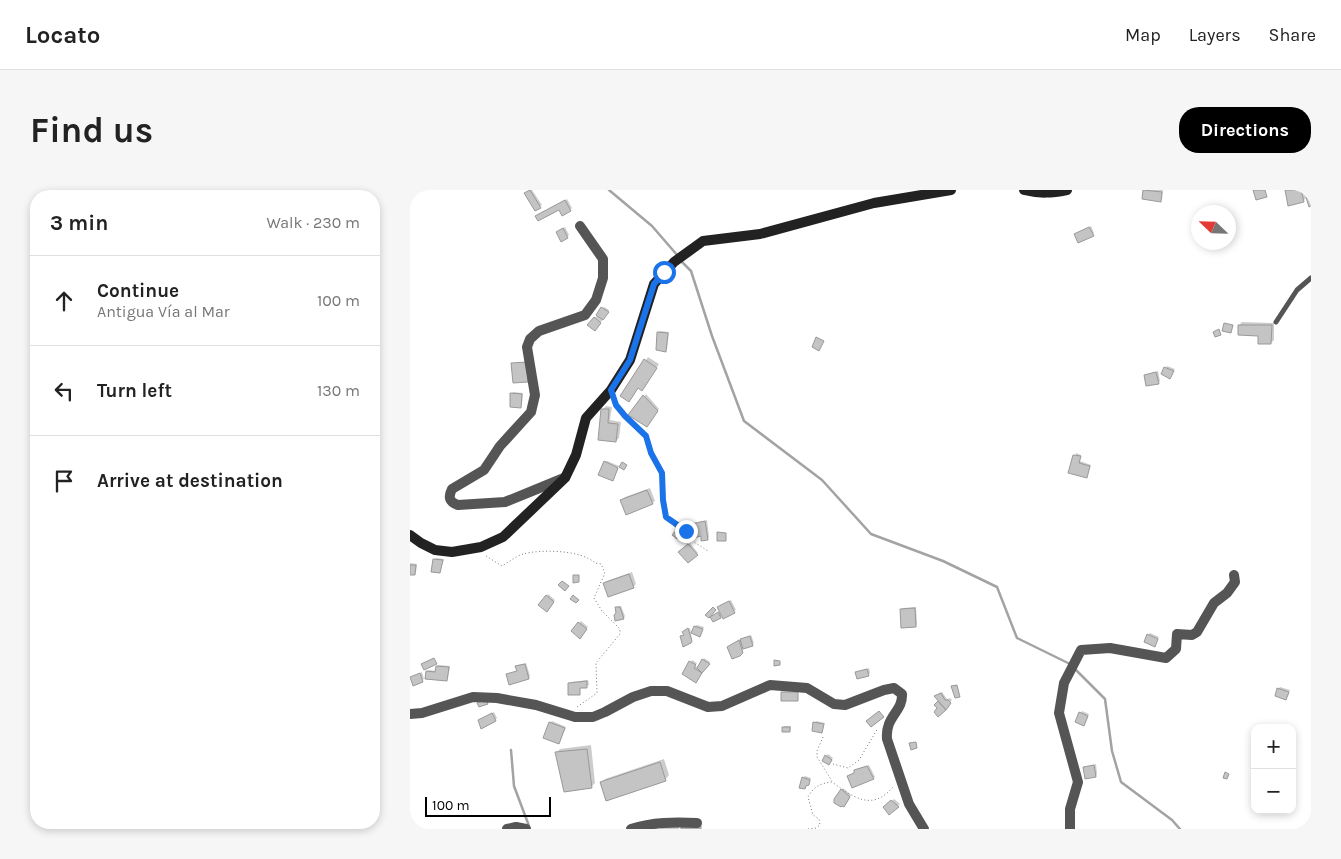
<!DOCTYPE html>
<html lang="en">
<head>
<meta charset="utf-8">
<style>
	:root { --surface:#fff; --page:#f6f6f6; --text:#222; --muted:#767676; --line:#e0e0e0; --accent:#000 }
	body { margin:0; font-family:Karla,sans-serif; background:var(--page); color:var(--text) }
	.controls { position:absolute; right:15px; bottom:15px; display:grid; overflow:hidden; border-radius:10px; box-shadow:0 2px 8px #0003 }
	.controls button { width:45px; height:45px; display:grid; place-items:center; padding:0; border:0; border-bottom:1px solid var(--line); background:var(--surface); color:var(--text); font:25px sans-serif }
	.compass { position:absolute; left:781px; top:15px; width:45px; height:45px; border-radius:50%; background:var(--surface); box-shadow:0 2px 8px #0003; rotate:293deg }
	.scale { position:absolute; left:15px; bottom:12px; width:126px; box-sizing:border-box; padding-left:5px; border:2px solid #000; border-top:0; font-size:14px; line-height:18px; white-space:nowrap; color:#000; -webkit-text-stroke:4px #fff; paint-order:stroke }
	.stop { position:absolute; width:15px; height:15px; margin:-11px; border:4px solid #1a73e8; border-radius:50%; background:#fff }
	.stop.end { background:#1a73e8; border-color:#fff; box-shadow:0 1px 5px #0008 }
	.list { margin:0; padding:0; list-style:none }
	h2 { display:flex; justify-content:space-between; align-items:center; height:65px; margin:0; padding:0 20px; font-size:21px }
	h2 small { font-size:16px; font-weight:400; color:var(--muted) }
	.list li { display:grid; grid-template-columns:32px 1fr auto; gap:15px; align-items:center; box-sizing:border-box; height:90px; padding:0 20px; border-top:1px solid var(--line) }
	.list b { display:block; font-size:19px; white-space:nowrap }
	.list p { margin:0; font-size:16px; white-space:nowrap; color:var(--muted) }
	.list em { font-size:16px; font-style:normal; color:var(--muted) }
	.icon { flex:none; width:28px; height:28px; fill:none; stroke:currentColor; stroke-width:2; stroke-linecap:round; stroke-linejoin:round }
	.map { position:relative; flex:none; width:901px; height:639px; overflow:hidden; border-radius:20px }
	header { display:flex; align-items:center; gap:30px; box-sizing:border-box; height:70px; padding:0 25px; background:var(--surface); border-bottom:1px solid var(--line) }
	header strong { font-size:24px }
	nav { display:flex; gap:28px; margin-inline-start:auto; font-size:18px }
	.intro { display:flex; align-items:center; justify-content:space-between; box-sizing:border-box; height:120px; padding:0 30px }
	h1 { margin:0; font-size:35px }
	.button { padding:12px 22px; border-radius:20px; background:var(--accent); color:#fff; font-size:18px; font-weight:700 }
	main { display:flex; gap:30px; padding:0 30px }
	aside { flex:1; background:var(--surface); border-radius:20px; box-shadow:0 2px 8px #0003 }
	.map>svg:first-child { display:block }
</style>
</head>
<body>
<header>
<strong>Locato</strong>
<nav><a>Map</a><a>Layers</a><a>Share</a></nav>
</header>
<div class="intro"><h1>Find us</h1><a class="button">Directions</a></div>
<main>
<aside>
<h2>3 min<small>Walk · 230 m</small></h2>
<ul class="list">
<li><svg class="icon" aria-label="ahead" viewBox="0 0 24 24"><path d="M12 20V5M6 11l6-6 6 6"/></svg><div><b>Continue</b><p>Antigua Vía al Mar</p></div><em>100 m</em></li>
<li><svg class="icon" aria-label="left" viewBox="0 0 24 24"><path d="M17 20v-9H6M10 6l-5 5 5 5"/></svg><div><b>Turn left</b></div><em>130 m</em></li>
<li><svg class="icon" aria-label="arrive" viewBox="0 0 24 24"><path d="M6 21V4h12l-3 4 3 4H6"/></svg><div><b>Arrive at destination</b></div></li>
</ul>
</aside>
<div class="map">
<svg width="901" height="639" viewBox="0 0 901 639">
	<rect width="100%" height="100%" fill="#fff"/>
	<path fill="#0003" d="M120,0H122L132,15L126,19L117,2Z
		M735,0H753L752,9L750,11L734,8Z
		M876,0H894L896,8L894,10Z
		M157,9L162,18L160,20L150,18L127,26Z
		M681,36L684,43L683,45L665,44Z
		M155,37L159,45L152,50L149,40Z
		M194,117L199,120L187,138L185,128Z
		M832,132L864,133V150L861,153L849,145L829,135Z
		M250,141L259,142L257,159L255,160L248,142Z
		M238,167L249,174L235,197L232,200L229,197L222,208L212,206Z
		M757,176L765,179L760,187L752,184Z
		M748,181L750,191L748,193L735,185Z
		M103,202L113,203L112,215L111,217L102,204Z
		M236,204L249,219L238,233L220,225Z
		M196,216L202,217L200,230L211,232L209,248L206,251L189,249L193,219Z
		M666,263L671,265L670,271L681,275L676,287L660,282Z
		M197,271L209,276L204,288L195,272Z
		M240,298L245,311L242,313L212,310L215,307Z
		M297,330L299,347L298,349L292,345L283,334Z
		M280,353L288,363L278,371L270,362Z
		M26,368L34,369L30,382L24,370Z
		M0,373L7,374L6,382L5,384H0Z
		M222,382L226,394L223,397L194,394L197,391Z
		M138,404L145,410L137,420V406Z
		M321,410L326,420L312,425L304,431L302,427L311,421L310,415Z
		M208,416H211L215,426L214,428L207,423L206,418Z
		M506,417L507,434L506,436L491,420L493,418Z
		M171,431L178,437L171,445L162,441Z
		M287,435L294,437L290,445L285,436Z
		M280,438L282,450L281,452L272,447L275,444V440Z
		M740,443L749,447L745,455L738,445Z
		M341,445L344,453L333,458L332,463L320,455Z
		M294,468L300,472L288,489L273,483L282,470L287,473L285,476L289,478Z
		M116,473L120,486L119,488L98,485L108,480L107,477L108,475Z
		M28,475L40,476L38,488L36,490L17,481L19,480L26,481Z
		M459,478L460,483L458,485L447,482Z
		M12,482L14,489L4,494L2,487Z
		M178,490L179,495L171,497L169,503L159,494L161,492Z
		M870,497L880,500L877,507L868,499Z
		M532,502L537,509L540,508L542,510L528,525L529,518L526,515L530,511L525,506Z
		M672,521L679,524L675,533L666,532Z
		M84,522L87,528L85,530H69Z
		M142,531L156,537L149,553L140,533Z
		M406,531L415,533L411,542L405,533Z
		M374,536H381V539L380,541L373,537Z
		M181,555L185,593L181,597L146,563L150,559Z
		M418,564L423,568L421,572L416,566Z
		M254,569L259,585L255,590L191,593L195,589Z
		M686,574L687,584L686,586L674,578Z
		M459,575L465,587L463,588L445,582L447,579Z
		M395,586L401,588L400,592L394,598L393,588Z
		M433,598L441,605L436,614L432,600Z
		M484,609L490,614L479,624L475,618Z
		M269,636V639H251V638Z"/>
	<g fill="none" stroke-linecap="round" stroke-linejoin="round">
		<path stroke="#a3a3a3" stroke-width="2.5" d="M199,0L242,36L268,66
			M271,71L281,81L302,146L334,231L412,290L461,344L533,371L587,397L607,448L660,474
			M664,478L695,509L702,561L711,592L762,630L770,639
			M101,560L104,596L119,636"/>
	</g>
	<path fill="#c4c4c4" stroke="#999" d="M120,0L131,18L125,21L114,3Z
		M733,0L752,2L751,12L732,9Z
		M843,0H855L857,7L846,10Z
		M875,0H891L894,12L878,16Z
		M901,5V16L899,17L896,7Z
		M155,10L161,21L152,26L149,20L128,31L125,26Z
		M679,37L684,46L668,53L664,44Z
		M153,38L158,48L151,52L146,42Z
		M191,117L199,122L193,130L186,125Z
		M184,127L191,133L185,141L177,135Z
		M814,133L823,135L821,143L812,141Z
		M828,135H862L861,154H848V146L828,145Z
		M809,139L811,145L805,147L803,142Z
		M247,142L258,143L256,162L246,160Z
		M406,147L414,151L409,161L402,157Z
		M234,169L247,178L232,201L228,198L219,212L210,206Z
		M117,172L118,192L103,193L101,173Z
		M754,177L764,181L760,189L751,184Z
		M746,182L749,194L736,196L734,185Z
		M100,203L112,204L111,218L100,217Z
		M233,205L248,221L237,237L218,225Z
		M191,219H199L198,233L208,234L206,252L188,250Z
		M663,265L671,266L669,273L680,276L677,288L658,283Z
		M194,271L208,278L203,291L188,285Z
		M212,272L217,275L214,280L209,277Z
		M237,300L243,314L216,325L210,310Z
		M295,331L298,350L291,351V346L283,348L281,334Z
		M267,339L273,343L267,349L262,345Z
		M307,342L316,343V351H307Z
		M278,354L288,365L278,373L268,362Z
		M23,369L33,370L30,383L21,382Z
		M0,375H6L5,385H0Z
		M219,384L224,398L198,407L193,393Z
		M163,385H169V392L163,393Z
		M152,391L159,396L155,401L148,395Z
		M136,405L144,412L137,422L128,415Z
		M163,405L169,410L166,413L160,409Z
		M319,411L325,423L313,429L307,417Z
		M205,417H210L214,429L205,431L204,425L206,423Z
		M303,417L306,420L299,428L295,425Z
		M505,418L506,437L491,438L490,419Z
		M308,422L311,428L303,432L300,427Z
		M168,432L177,439L170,449L161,441Z
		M284,436L293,439L290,447L281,443Z
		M278,438L282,451L281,453L273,457L270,446L274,445L272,442Z
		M737,444L748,449L745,457L734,452Z
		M340,446L343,456L333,459L330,449Z
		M329,450L333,463L330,466L322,469L317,457Z
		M24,468L27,474L14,480L11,474Z
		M292,469L300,474L292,483L287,478Z
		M364,470L370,471V475L364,476Z
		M279,471L286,475L284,478L292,483L286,493L272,484Z
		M115,474L119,489L99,495L96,484L107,481L105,476Z
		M26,476L39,477L37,491L15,489L16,481L25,482Z
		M457,479L459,486L447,489L445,482Z
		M10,483L13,492L3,496L0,487Z
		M177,491V498H170V505H158V493Z
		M547,495L550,507L545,508L541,496Z
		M867,498L879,502L876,510L865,506Z
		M371,502H388V511H371Z
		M531,503L535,510H538L541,513L536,520L524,506Z
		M76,509L78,514L69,517L67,513Z
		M528,511L536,520L528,527L524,522L527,518L524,515Z
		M469,521L474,527L461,537L456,531Z
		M669,522L678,526L674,536L665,532Z
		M82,523L86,531L71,539L68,530Z
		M139,532L155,538L149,554L133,548Z
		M403,532L414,534L412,543L402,541Z
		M372,537H380V542H372Z
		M506,552L507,558L501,560L499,553Z
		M177,559L182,598L154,602L145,562Z
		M415,565L422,570L419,575L412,571Z
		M250,572L256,591L196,611L190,592Z
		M684,575L686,587L675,589L673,577Z
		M457,576L464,589L442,598L437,586L444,583V580Z
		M815,582L819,584L817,589L813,588Z
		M392,587L400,590L399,595L396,596L395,599L389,598Z
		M431,599L440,607L434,617L432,616L431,617L424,613V609Z
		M481,610L489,617L479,625L473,617Z
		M291,636V639H271V637Z"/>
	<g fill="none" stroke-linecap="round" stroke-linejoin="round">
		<path stroke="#777" stroke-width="1" stroke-dasharray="1 2.5" stroke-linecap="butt" d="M205,210L215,226L236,246L241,263L252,283L253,310L256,327L276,341L284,352L298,361
			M76,366L92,376C99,372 106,366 113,364C131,359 172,360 185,373L191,374L195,383L184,408L192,421L210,439V444L186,473L187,503L167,517
			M413,547L407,561V567L422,591
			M423,574L438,578L449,570L468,538
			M398,639L406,638L410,635L409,629L403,625L398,607C403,597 411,593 422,592C443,607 462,622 483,597"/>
		<path stroke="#555" stroke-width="5" d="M866,132L887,100L901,88"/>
		<path stroke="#555" stroke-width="10" d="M154,288L95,312L48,315C39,312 38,307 42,299L74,280L90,256L121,222L125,205L117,157L120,149L129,141L175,125L186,110L193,88V69L170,36
			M0,524L12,523L63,507L87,508L126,515L165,527H183L195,522L223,507L241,501H257L298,517L312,516L360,495L397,498L424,514L435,515L474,500L484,498L492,504C493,522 475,526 477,549L499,614L514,639
			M97,639L106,637L116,639
			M221,639C243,632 264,632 287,633
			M660,639V619L668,592L649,523L654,493L671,460L700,458L756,468L766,459L767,444L782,445L787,442L804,413L817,403L825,392L824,385"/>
		<path stroke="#222" stroke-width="10" d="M614,0C630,4 642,3 657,0
			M0,345L11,353L25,360L42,362L71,357L93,347L155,288L166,265L176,228L201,200L220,170L244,94L264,72L293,51L350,44L464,13L541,0"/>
	</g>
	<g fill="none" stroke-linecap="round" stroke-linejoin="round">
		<path stroke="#1a73e8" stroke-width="6" d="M254,82L244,94L220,170L201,200L206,215L215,226L236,246L241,263L252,283L253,310L256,327L276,341"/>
	</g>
</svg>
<div class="controls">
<button>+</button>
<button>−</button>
</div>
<svg class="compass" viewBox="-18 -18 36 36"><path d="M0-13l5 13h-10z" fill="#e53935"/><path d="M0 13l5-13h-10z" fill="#767676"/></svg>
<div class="scale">100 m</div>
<div class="stop" style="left:254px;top:82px"></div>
<div class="stop end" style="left:276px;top:341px"></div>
</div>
</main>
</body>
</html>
